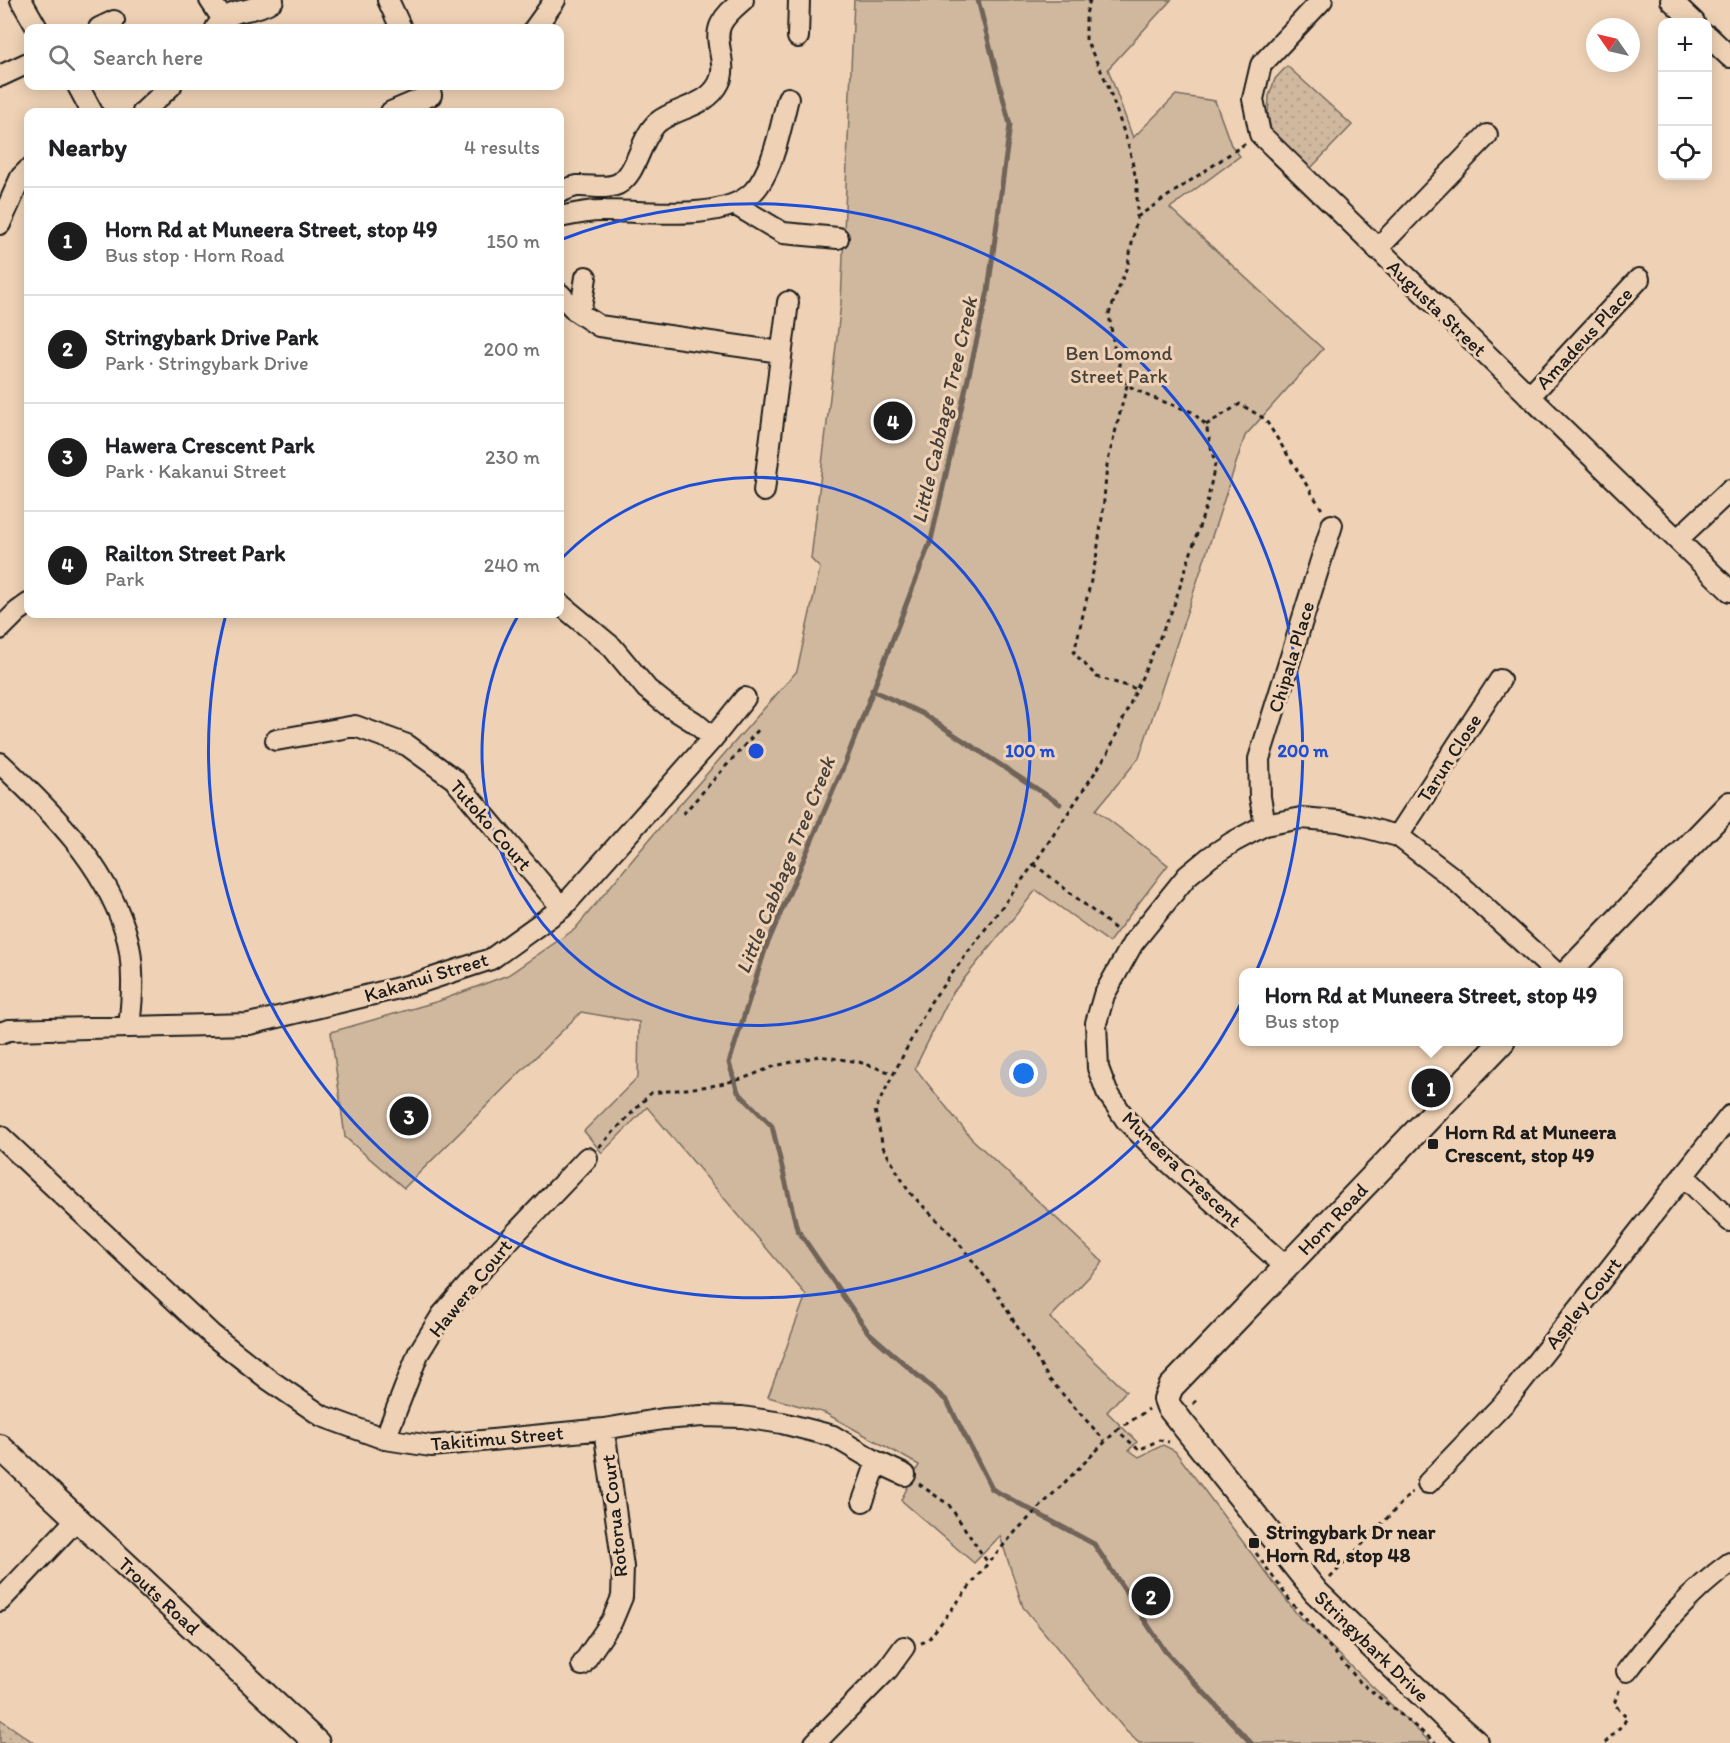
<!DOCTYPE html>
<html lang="en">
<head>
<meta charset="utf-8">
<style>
	:root { --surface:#fff; --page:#f2f2f2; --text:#202124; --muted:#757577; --line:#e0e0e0; --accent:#1c1c1c }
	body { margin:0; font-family:Itim,sans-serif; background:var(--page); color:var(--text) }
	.controls { position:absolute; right:18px; top:18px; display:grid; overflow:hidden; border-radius:12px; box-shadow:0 3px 15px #0003 }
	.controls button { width:54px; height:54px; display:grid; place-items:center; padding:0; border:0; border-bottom:2px solid var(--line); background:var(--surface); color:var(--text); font:30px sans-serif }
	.compass { position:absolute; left:1586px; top:18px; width:54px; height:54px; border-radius:50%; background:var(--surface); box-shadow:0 3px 15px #0003; rotate:304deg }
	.you { position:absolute; left:1024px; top:1074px; width:21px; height:21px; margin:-15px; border:4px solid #fff; border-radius:50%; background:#1a73e8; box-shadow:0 0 0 9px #1a73e833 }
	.badge { display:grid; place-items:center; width:39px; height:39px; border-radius:50%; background:var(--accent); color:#fff; font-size:20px; font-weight:700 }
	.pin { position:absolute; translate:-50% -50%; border:3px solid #fff; box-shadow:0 2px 6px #0006 }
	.popup { position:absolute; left:1239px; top:968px; width:384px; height:78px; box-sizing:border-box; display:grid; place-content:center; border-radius:12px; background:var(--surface); filter:drop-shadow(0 2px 4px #0005); font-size:20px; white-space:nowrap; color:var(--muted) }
	.popup b { font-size:22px; color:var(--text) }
	.popup::after { content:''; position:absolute; left:50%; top:100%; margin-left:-12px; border:12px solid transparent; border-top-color:var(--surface) }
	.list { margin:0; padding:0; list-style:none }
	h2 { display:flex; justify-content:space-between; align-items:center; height:78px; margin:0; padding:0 24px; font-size:26px }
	h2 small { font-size:20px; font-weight:400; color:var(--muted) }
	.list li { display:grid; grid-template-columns:39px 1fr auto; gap:18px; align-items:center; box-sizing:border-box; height:108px; padding:0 24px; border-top:2px solid var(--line) }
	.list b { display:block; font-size:22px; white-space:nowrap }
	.list p { margin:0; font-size:20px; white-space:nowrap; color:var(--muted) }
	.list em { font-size:20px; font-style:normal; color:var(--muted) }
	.icon { flex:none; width:33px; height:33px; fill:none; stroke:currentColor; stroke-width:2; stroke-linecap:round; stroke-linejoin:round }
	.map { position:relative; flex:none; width:1730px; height:1743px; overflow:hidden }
	.search { position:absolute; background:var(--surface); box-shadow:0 3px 15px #0003; left:24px; top:24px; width:540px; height:66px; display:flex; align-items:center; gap:15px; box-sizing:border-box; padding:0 21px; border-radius:12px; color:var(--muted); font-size:22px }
	.panel { position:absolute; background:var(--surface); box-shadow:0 3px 15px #0003; left:24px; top:108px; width:540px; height:510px; border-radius:12px }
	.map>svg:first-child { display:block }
</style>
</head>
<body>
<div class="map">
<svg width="1730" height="1743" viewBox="0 0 1730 1743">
	<defs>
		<pattern id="grass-dots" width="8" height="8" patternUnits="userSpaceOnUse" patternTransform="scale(1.5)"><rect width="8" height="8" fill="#d0b89f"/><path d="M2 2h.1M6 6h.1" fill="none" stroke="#b29e88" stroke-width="1.8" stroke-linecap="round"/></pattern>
	</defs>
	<rect width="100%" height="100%" fill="#efd2b5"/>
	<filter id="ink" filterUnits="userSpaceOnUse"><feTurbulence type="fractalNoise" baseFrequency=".0167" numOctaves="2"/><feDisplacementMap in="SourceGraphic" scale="12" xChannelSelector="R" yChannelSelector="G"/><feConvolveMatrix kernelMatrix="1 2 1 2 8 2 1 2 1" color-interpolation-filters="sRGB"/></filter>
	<g filter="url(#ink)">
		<path fill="url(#grass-dots)" stroke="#766a5e" stroke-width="1.5" d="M1287,66L1352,125L1310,169L1271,130L1268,116L1269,96L1275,79Z
			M0,1719L34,1743H0Z"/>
		<path fill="#d0b89f" stroke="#766a5e" stroke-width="1.5" d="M854,0H1171L1108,69L1133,138L1176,95L1215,101L1231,145L1240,156L1170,208L1323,349L1245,436L1139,758L1096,810L1168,865L1109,942L1036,890L951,995L915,1068L971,1138L1103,1262L1050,1318L1126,1391L1107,1412L1137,1442L1129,1450L1139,1457L1163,1445L1175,1451L1296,1613L1431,1743H1139L1126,1731L1023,1607L1000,1536L974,1563L901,1500L919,1465L825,1413L768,1397L806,1295L647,1107L602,1153L584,1131L638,1077L639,1022L581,1012L404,1188L345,1137L331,1032L439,1001L508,975L575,929L654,834L797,671L820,568L811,559L841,303Z"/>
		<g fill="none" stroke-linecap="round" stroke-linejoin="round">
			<path stroke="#6f6359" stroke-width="5" d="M978,0L1010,125L988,291L931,540L845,763L766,947L729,1063L738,1092L772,1126L797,1229L868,1332L947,1401L992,1489L1094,1544L1165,1651L1251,1743
				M872,690L923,714L1060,804"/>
			<g stroke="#1c1c1c" stroke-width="24">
				<path id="minor" d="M21,0L37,28
					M210,0L222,18
					M388,0L401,28
					M1322,0L1261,65L1253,99L1260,134L1730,591
					M1671,0L1694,22
					M99,28L114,21
					M216,28C230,5 252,15 273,0
					M535,28L555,0
					M1708,36L1730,57
					M798,37L799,0
					M0,76L28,63
					M78,86L92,112
					M143,112L171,86
					M391,112L431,95
					M560,192C565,190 571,187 577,186C590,185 605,190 618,184C638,173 640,137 658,122C677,107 707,107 719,83C729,64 712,42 721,24C726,14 735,7 743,0
					M734,204L783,233L838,238
					M560,217C574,214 590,210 605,211C644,211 724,222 753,192C773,172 781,125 788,98
					M0,224L21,177L28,170
					M1377,249L1487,135
					M560,294L576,311L599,326L780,352
					M576,311L582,302L586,277
					M1529,397L1639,279
					M764,491L788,302
					M1678,539L1730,490
					M560,604L612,647L647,689L667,705L694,722L713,738
					M0,629L17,612L28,604
					M276,740L355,726L407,745L454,779L562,908
					M0,763C51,811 103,862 125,930C135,961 133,995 129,1026
					M1265,825L1260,797L1259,759L1332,525
					M1398,836L1500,680
					M0,1033L9,1030L249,1024L415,984L491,959L562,908L713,738L745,698
					M0,1136L212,1335L268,1379L322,1416L385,1439L431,1446L604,1429L663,1419L702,1416L742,1417L782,1423L833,1436L877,1462L905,1475
					M1683,1175L1730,1221
					M1286,1267L1161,1155L1126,1120L1107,1092L1098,1068L1096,1023L1104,995L1133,943L1187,876L1210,857L1233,842L1265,825L1301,818L1338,821L1364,827L1398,836L1453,878L1555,972
					M385,1439L418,1354L442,1315L490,1260L587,1158
					M1428,1483L1506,1401L1730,1116
					M863,1501L877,1462
					M0,1601L77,1519
					M582,1665L612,1621L622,1597L623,1567L604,1429
					M1627,1671C1658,1631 1689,1592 1730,1563
					M815,1743L888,1669L904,1647"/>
			</g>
			<g stroke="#1c1c1c" stroke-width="28">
				<g id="tertiary">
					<path d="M1568,972L1730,804"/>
					<path id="s1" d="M0,1447L317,1743"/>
					<path id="s2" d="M1476,1743L1442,1714L1316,1592L1169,1407L1166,1399L1171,1387L1502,1042"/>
				</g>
			</g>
			<path stroke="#1c1c1c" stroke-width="3" stroke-dasharray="4.5 4.5" stroke-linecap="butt" d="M1090,0L1086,14V40L1107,83L1129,147L1137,184V217L1128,264L1109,314L1115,353L1127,385L1148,396L1192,412L1206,425L1215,464L1207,503L1173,608L1108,753L1034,864L930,1003L875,1110L883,1147L909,1192L955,1238L995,1290L1049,1379L1105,1441
				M1137,217L1246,143
				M1127,385L1107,465L1103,511L1096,559L1074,653L1097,677L1137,689
				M1206,425L1240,404L1265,419L1323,511
				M683,814L760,728
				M1034,864L1118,931
				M599,1147L651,1093L711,1086L742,1079L775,1066L819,1056L859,1062L892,1073
				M1193,1404L1199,1398
				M1117,1430L1149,1409
				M919,1484L949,1505L988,1563
				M1256,1553L1291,1602L1360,1682L1436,1743
				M1330,1578L1412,1492
				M921,1643L927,1641L988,1563L1016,1531L1117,1430L1139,1450L1159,1440L1169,1442
				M1605,1743L1624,1723L1627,1717L1614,1704L1620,1688"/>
			<use href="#minor" stroke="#efd2b5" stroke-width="20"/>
			<use href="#tertiary" stroke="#efd2b5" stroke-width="24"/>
		</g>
	</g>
	<g fill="none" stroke="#1d4ed8" stroke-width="3">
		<path d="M561 559A274 274 0 1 1 519 614"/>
		<path d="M560 240A547 547 0 1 1 226 614"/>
	</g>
	<g fill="#1c1c1c" stroke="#efd2b5" stroke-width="2">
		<rect x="1427" y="1138" width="12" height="12" rx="3"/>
		<rect x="1248" y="1537" width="12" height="12" rx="3"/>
	</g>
	<g text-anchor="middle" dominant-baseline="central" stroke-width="6" stroke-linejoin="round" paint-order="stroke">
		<g font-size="20" fill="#1c1c1c" stroke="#efd2b5">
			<text transform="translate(1437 308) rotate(44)">Augusta Street</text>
			<text transform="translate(1584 338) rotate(-47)">Amadeus Place</text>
			<text transform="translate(1291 657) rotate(-73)">Chipala Place</text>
			<text transform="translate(1449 758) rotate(-57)">Tarun Close</text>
			<text transform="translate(491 825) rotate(49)">Tutoko Court</text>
			<text transform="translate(426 977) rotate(-17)">Kakanui Street</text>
			<text transform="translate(1182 1169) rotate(44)">Muneera Crescent</text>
			<text stroke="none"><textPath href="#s2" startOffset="711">Horn Road</textPath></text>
			<text transform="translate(470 1288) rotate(-51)">Hawera Court</text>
			<text transform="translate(1583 1303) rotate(-52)">Aspley Court</text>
			<text transform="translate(497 1438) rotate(-5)">Takitimu Street</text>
			<text transform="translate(614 1516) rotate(-96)">Rotorua Court</text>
			<text stroke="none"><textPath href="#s1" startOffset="218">Trouts Road</textPath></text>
			<text transform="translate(1372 1646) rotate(44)">Stringybark Drive</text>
		</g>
		<g font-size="20" fill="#49433d" stroke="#efd2b5">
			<text x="1119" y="353">Ben Lomond<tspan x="1119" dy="23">Street Park</tspan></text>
		</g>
		<g font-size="20" font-weight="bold" fill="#1c1c1c" stroke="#efd2b5" text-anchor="start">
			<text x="1445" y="1132">Horn Rd at Muneera<tspan x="1445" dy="23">Crescent, stop 49</tspan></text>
			<text x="1266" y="1532">Stringybark Dr near<tspan x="1266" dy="23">Horn Rd, stop 48</tspan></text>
		</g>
		<g font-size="21" font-style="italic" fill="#46403a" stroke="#efd2b5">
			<text transform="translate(944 410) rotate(-77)">Little Cabbage Tree Creek</text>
			<text transform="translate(785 865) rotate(-68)">Little Cabbage Tree Creek</text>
		</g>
	</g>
	<circle cx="756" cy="751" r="9" fill="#1d4ed8" stroke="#efd2b5" stroke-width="3"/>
	<g font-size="18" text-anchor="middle" font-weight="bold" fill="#1d4ed8" stroke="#efd2b5" stroke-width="6" stroke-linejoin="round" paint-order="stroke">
		<text x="1030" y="757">100 m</text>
		<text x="1303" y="757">200 m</text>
	</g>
</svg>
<div class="controls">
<button>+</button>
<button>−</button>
<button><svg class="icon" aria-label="locate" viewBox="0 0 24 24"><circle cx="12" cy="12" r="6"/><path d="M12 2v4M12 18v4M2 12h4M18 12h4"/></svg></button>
</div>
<svg class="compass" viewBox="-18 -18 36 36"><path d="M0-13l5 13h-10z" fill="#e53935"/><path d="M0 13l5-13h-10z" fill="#757577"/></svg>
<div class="you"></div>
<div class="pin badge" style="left:1431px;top:1088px">1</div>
<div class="popup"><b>Horn Rd at Muneera Street, stop 49</b>Bus stop</div>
<div class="pin badge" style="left:1151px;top:1596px">2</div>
<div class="pin badge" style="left:409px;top:1116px">3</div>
<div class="pin badge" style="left:893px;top:421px">4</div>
<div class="search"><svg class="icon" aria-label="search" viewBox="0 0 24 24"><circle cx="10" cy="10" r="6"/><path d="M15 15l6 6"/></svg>Search here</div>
<section class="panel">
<h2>Nearby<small>4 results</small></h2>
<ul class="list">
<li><span class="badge">1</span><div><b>Horn Rd at Muneera Street, stop 49</b><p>Bus stop · Horn Road</p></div><em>150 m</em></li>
<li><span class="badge">2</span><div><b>Stringybark Drive Park</b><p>Park · Stringybark Drive</p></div><em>200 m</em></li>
<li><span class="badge">3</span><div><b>Hawera Crescent Park</b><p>Park · Kakanui Street</p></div><em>230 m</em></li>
<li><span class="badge">4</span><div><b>Railton Street Park</b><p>Park</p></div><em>240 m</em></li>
</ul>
</section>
</div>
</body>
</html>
